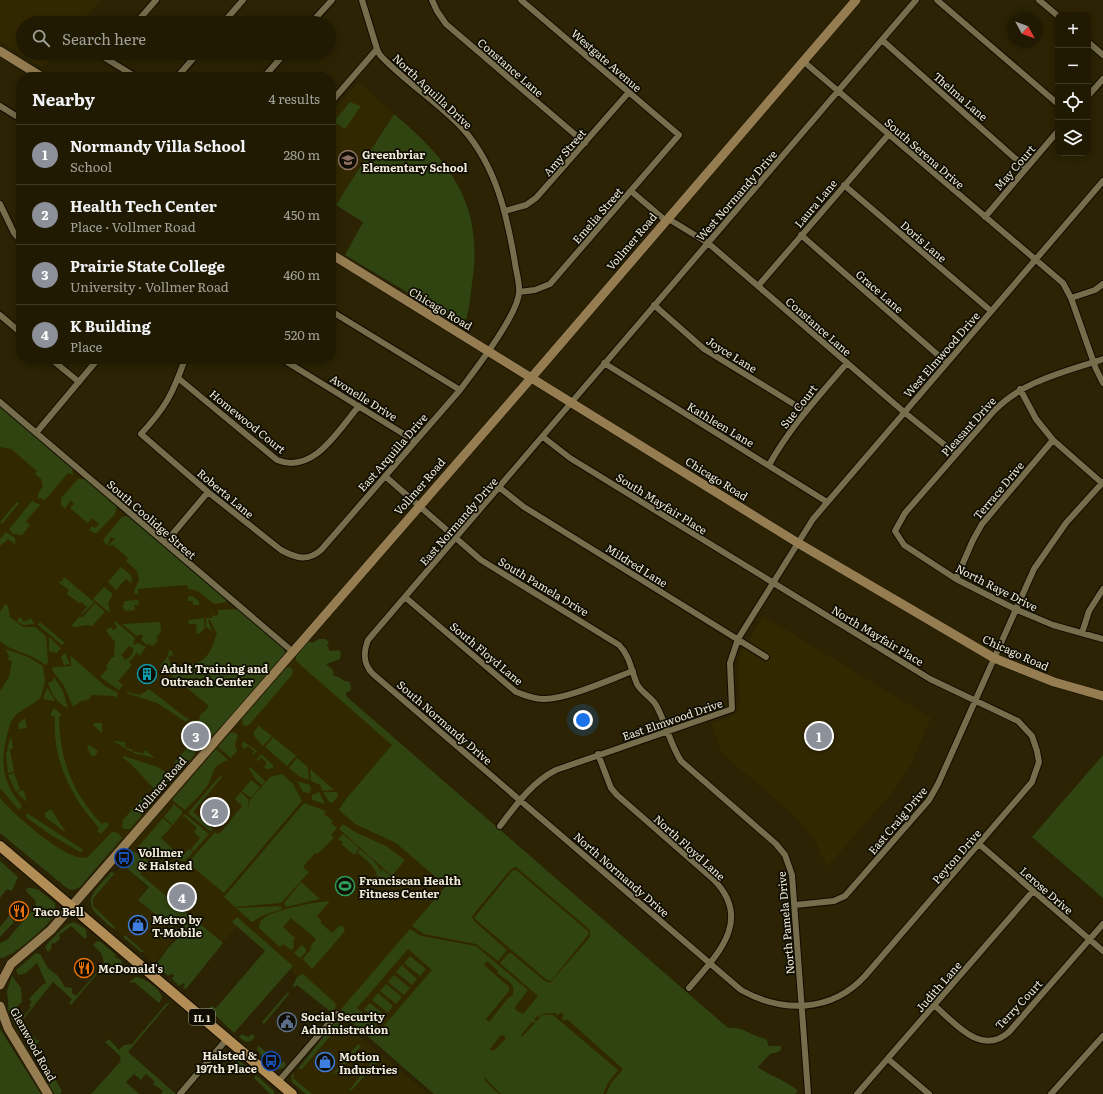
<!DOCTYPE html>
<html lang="en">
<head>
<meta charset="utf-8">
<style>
	:root { --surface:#201a02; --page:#28230c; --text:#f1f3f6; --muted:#a2a199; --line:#3d3824; --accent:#8c9099 }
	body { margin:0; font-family:Literata,serif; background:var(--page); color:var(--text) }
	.controls { position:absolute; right:12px; top:12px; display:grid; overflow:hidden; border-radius:8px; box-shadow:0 2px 10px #0003 }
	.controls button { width:36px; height:36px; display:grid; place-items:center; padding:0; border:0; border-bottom:1px solid var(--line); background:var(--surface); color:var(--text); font:20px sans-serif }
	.compass { position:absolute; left:1007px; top:12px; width:36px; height:36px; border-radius:50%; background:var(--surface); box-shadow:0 2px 10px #0003; rotate:131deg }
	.you { position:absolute; left:583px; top:720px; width:14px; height:14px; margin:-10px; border:3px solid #fff; border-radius:50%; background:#1a73e8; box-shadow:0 0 0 6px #1a73e833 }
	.badge { display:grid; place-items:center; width:26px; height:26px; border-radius:50%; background:var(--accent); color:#fff; font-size:13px; font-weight:700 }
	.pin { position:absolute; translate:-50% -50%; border:2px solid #fff; box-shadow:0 1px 4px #0006 }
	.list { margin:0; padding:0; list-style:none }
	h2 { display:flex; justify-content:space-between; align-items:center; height:52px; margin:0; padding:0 16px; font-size:17px }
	h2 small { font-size:13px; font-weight:400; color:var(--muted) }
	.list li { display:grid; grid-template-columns:26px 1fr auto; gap:12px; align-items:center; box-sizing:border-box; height:60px; padding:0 16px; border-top:1px solid var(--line) }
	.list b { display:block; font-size:15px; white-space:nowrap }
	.list p { margin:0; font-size:13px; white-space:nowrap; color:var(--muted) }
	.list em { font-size:13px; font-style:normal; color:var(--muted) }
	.icon { flex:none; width:22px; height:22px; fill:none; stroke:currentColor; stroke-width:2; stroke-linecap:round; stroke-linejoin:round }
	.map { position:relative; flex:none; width:1103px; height:1094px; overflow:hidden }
	.search { position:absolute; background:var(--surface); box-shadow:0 2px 10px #0003; left:16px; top:16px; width:320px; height:44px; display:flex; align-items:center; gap:10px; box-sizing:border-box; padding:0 14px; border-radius:22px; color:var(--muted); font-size:15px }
	.panel { position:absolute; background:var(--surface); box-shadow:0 2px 10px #0003; left:16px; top:72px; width:320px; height:292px; border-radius:16px }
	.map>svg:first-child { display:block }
</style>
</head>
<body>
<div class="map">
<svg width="1103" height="1094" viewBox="0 0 1103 1094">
	<rect width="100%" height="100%" fill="#2b2303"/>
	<path fill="#322800" d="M0,0H100L80,23H23V53H55L42,68L0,41Z
		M358,82L394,114L331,214V113Z
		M0,407L293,659L298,654L754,1051L716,1094H434L238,925L219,946L107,850L71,891L0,831Z
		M763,616L931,718L912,762L895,789L827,867L816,842L795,816L722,753L711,723L736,714L741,702L739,696L738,659Z
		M122,865L147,888L138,899L178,936L154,963L94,911L92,901Z
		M340,1020L428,1094H304L293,1084L291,1077Z"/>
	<path fill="#304411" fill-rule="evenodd" d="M350,102L361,106L345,129L333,122Z
		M394,114C452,163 484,205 472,284C470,299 469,313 464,326L345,255L363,222L336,205Z
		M0,406L72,467L73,475L68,473L45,500L38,498V494L43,486L41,479L35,474L37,471L11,449L0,447Z
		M78,479H86L117,506L115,514L97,533H94L89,530L92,526L95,528L99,524L92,518L88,523L70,508L74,504L71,500L65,509L61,505V498Z
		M32,501L40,505L26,521L30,525L22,535L13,534L9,529Z
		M17,502L19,503L2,524L0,522Z
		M125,516H129L226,599V602L214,604L198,591L188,589L187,585L138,589V594H135L134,591L139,580L137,571L126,561L128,558L113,545L107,546L115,539L111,537L109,540L110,541L106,545L103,540L122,517Z
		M6,532L15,538V544L8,539L0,546V539Z
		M121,567L131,575L132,581L131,583L126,579L116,590L108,582Z
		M64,577L94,602L82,615L81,614L87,607L82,602L79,603L67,594L69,590L58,582L62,581Z
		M104,587L113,594L108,603L110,613L93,599Z
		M192,596L199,601V605H193V601H188V597Z
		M125,601L138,600L139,605H134L135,610L126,611L122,607Z
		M95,603L105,612L92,626L88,625L74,627L72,625L80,616L82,618Z
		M5,604L8,606L10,617L23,627H35L46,636L48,663L45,665C32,653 11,652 0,641V612Z
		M239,609L283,647L285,653L232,715L209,739L189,723L191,721L199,720L201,713H203L209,706L160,666L168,656L169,650L172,651L173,655L168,657L171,665C190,665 202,667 211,649C214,644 214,639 217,634L210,620H208L212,631L206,627V618H212V611L213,616L218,615V610Z
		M20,617L24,622L31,618L34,624L23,625L17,621Z
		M204,618L205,628L200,633L197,634L196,624H189L188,620Z
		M115,621L135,638L133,645L138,643L146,647L140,656L137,653L129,662L132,665L118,681L123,685L119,690L100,677L108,668L106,666L112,657H114L115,642L106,631L110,627L114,630L117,627L114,623ZM129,646L133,648C134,655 129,659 123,660L124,658L121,655Z
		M40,622L65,643L62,645L38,625Z
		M160,622L161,632L156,638L158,640L153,646L148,644L147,645L141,640L143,636L141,634L137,636L122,624Z
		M49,637L61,648L57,653L49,651Z
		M319,639H325L329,642L327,646L330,651L339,650L341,652L340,659L326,664L333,670L334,676L339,677L344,681L350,682L351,690L346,693L347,697L728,1028C742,1026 752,1036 766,1039L769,1046H781V1050L778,1052L770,1054L758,1067C771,1077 786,1080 798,1091L796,1094H606L612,1082L623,1069L567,1019L564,1021L562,1018L564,1015L561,1012L558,1015L555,1013L542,1014L539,1017L537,1016L534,1019L536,1021L534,1023L532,1022L521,1035L523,1036L542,1015H553L618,1070L608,1083L603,1094H501L485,1078L484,1080L499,1094H434L342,1014V1008L410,929L421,936L476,946L528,990L515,1007L516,1010L523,1014L538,996L500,963L509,953H511L545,981L550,983L590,937V930L516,867L511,869L472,916L474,921L507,950L498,961L476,944L424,934L412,926L446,886L396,843L355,824L339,810L346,799L392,745L296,661V656L309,641L312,643ZM408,949L432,970L381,1029L357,1008ZM487,961L498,971L497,973C505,980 518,983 512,996L508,998L489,1022L486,1019L509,991V987L484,965ZM503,1035L506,1038L496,1049L492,1051L490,1049L500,1036Z
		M6,649L28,657L43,666L45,681L41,697C34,705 22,708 14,717C11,721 10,724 9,728C0,761 0,779 22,806L19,810L0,788V691L9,677L12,661L8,660L9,657Z
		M65,653L70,664L64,665L61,657Z
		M71,656L105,686L118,693L116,699L114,696L91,695L90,699L81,701L73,707L64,686L52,670L53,667L71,666Z
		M290,667L293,670L292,675L250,724L246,726L243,725L242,719L286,668Z
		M54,677L63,691L68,708C58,705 51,693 48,683L53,681Z
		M47,688L55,700L54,701L43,699Z
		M149,689L186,718H188L189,719L186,722L157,703L126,693L127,692L140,695Z
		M54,708L62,715L59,717C59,758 73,795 102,824L106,822L109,825L101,834L97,831L99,828C71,797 52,759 55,717L50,715Z
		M25,718L27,728L19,729L18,724Z
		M94,723H102V733L93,725Z
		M259,726L272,736L263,746L254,736V731Z
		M189,728L207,741L204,743L199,742L187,732Z
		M234,732L238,735L235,744L237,751L231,758L218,747L230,733Z
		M11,736L13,748L10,750L14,772L8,773L6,754L7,751L10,750L7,749Z
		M273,737L296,756L287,766L265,747Z
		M113,741L125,742V747L133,750L132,752Z
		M243,741L257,751L252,756L254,751L248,746L244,749L242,745Z
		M89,745L98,751L95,756H91L87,746Z
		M192,746L195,749V754L181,770H177L174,763L188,747Z
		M216,749L228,760C212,766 215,769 209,783C205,791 191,803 185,810L173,801V799Z
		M145,750L155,758L133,753L134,751L143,754Z
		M261,754L273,765V768L268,769L264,767L267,763L261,757L258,761L256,760Z
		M1103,755V898L1032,837Z
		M124,756L158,767L170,775L171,779L161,791L157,792L130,763L123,758Z
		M297,758L308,767L309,780L300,777L289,768Z
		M249,768L250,767L265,781L262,785L256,780Z
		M310,769L334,790L323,791L320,785L311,781Z
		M14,773L20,789L16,792L8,775Z
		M282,774L293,784L302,801L224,893L188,863L215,832L217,834L221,832L242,806L235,799L241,792L249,800L247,812L250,800L270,777Z
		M220,776L222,777L193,812L213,829L211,832L188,813Z
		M251,780L260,787L251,798L242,791Z
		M297,781L310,785L311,790L309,793L303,792Z
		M20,790L24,791L27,802L17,793Z
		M319,792L325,804L312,800V795Z
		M323,792H337L338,796L333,802L330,803Z
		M147,795L152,800L151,804L130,829H124L122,827L123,820L143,797Z
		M0,798C12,813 70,865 88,857L112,832L118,833L122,838L80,887L74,890L68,889L0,833Z
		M304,803L326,811L324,814L333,821L331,823L337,828L331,835L334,838L317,854L315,853L303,867L309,872L281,903L235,907L224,897Z
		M174,804L183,812L173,825L164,817Z
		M51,809L65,831V832L45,817V813Z
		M27,813L82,849L83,851L80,852L51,835L26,817Z
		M184,815H186L209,834L194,851L191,849L200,838L194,832L197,828L184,816L181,819Z
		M163,818L172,826L161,838L181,857L189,849L193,852L185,861L150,855L138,847Z
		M343,824L355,832L386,846L405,860L392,876L339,829Z
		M343,834L359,848L354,855L341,844L343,842L338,839Z
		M360,849C370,858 390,871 380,887L377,884C380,869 368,862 358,853L355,855Z
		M131,850L148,860L170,862L176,865L174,872L169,867L166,870L158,863L155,866L150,862L140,874L223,943L186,989L183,988L185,985L183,983L179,986L172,979L174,975L172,974L168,976L156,965L168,948L182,934L178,931L185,923L178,918L172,928L138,900L149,887L120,863L128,852Z
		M0,861L18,877L12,891L7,889L0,898Z
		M381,868L392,877L384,886Z
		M516,870L589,932L588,935L551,981L547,980L474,918L512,871Z
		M111,872L115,873L93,899V906L116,928L114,929C109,926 104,921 100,917C79,900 98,888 111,872Z
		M301,882L320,899L286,907L284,904L285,902Z
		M32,888L39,890L55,903L56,913C51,923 10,960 0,958V943L7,940L36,906L35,900L26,891L27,888Z
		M330,901L317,916L321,920V923L332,933L339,926H343L345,931L312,969L303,959L312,948L310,947L316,939L291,918L283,927L295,938L293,942L294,947L291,950L283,944L280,947L259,928C259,923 261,920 265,917C278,909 314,902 330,901Z
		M281,906L282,909L264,915L252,922L236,908Z
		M9,916L14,922L0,937V927Z
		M237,917L293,966L234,1033L209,1009L211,1006L216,1008L265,951L232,922Z
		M74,922L86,929L87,938H84L71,926L59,935L60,939L55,943L51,944L52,948L48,952L45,947L47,944L66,925Z
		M125,935L143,951V952H141L123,937Z
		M97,941L101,942L116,955L115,957L121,960L124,968L122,974L107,962L71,1005L69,1003L72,999L53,982L17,1027L11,1018L15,1013L20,1012L25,1015L31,1007L29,1005L32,1002L29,999L42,985L46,983L37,963L26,973L18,975L16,970L36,953L40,954L48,968L58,976L65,987L72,988V993L76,996L104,964L102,954L93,945Z
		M302,945L306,949V952L300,958L294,953Z
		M410,956L426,969L420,976L404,963Z
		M402,965L417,979L412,985L396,972Z
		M303,974L335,1003L336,1007L331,1012L297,985L294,988L293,986L297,977Z
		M394,975L410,988L404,995L388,982Z
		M12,976L21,988L22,1002L9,1014L7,991Z
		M136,977C145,978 162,990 162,998L159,1003L134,982L132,983L129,982Z
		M386,984L402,997L396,1004L380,991Z
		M288,992L289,994L264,1024L262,1022Z
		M378,993L393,1006L388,1013L372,1000Z
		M170,1002L128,1052L176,1094H161L163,1091L153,1084L155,1082L146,1074L141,1080L134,1074L126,1082L139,1094H91L121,1061L120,1059L121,1057L105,1042L109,1039L119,1050L124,1045L132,1044L166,1004Z
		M370,1003L386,1016L380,1023L364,1009Z
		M337,1019L340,1021L339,1026L302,1069H298Z
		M0,1029L41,1094H0Z
		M242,1034L248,1037L252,1034L255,1037L251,1041L246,1042L239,1037Z
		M33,1036L36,1040H40L35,1046L39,1054L32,1052L26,1042Z
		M262,1042L259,1046L280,1064L284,1061L286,1065L283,1068L279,1069L272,1063L273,1061L271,1059L268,1062L259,1053L257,1048Z
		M358,1044L361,1046L339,1071L332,1075Z
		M224,1053H230L247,1067L244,1070L227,1055L223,1057L222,1054Z
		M375,1058L377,1062L351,1091L350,1089Z
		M44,1061L62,1091L60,1094H55C49,1084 38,1072 44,1061Z
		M294,1072L293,1078L312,1094H306L292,1082L291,1076Z
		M256,1075L274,1091V1094H270L254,1078Z"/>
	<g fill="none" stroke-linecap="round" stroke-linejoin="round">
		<g stroke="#120c00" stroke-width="8">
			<path id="street" d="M432,0L437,11L446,24L585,143
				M937,0L1058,104
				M1039,0L1058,16
				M136,23L156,0
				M223,23L243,0
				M311,23L332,0
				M882,40L1026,168
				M1088,42L1103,55
				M97,53L136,77
				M803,61L1063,283L1071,298L1096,369L1103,383
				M177,77L198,53
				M264,77L285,53
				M1088,96L1103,79
				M331,102L377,49
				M0,106L21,119
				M844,185L991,311
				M631,191L665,220
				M0,204L14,233L21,241
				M505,211L526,205L536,198L629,92
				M985,217L1058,131
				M667,218L708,243L904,412L956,454
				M801,235L946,362
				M758,286L889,134
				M519,292L535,290L550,284L679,135L521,0
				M1071,298L1095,290L1103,284
				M654,305L704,349L805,411
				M331,311L460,390
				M0,315L21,333
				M51,359L79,382
				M185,359C173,393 166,407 141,434L208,492L281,550C296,558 307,562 321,550L460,390C475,370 517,316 519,293C520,283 516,272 515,263C507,215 496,166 463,129C438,102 405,82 380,55L377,49L362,0
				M282,359L415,441
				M1103,359C1064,372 1022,381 993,412L905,513L895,531L904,545L956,579L1015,609L1053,625L1103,639
				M604,363L827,502
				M178,378L277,460C314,475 339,429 359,406
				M1020,389L1036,419L1053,440L1102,483
				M0,402L292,651
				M36,433L98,359
				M543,437L570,458L930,679L1018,721L1032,736L1037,751L1039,762L1032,782L865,976C831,1013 782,1013 741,990L373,674C363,664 363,653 368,640L916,0
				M769,465C790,427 819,396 847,363
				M385,476L481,560L619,645C630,656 631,670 637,684C641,692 651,697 656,705C666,723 670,744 681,761L776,844L785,855L792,875L808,1093
				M500,488L524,507L766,657
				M165,543L208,492
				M956,579L973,540L982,524L1053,440
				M405,597L516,692C525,695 535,700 545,699C567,699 611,679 633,671
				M1082,633L1089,611L1103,589
				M598,754L611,788L617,795L713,879C754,920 717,955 689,988
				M500,826C516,805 532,782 556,770L732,709L730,663L738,639L813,519L1103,181
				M979,844L1103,951
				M795,905L834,901L845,896L929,800L938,784L1034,569L1066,523L1103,482
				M934,1005C955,1023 981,1057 1009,1032L1103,924
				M888,1059L929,1094
				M278,1082L337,1014
				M180,1094L227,1039
				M857,1094L1033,891
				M1051,1094L1103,1036"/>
		</g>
		<g stroke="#120c00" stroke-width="10">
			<path id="secondary" d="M0,51L42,77
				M331,254L798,543L994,658L1054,682L1103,696
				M0,985L11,964L51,930L532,377L856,0
				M0,1006L8,1028L48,1094"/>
		</g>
		<g stroke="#120c00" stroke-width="12">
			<path id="primary" d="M0,846L292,1094"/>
		</g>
		<use href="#street" stroke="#766d4c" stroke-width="6"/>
		<use href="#secondary" stroke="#957d51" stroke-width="9"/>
		<use href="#primary" stroke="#b38d56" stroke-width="10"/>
	</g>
	<defs>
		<g id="school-ring" transform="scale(1)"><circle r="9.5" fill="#100d03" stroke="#8d6e63" stroke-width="1.5"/><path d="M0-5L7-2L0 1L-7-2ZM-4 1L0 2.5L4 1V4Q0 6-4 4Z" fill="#8d6e63"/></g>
		<g id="building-ring" transform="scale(1)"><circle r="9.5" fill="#100d03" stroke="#0f9aa8" stroke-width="1.5"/><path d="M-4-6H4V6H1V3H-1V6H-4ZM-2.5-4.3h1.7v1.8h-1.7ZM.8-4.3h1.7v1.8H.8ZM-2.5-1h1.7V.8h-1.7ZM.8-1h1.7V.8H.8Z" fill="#0f9aa8"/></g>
		<g id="bus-ring" transform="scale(1)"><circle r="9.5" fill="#100d03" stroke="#1a4fb4" stroke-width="1.5"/><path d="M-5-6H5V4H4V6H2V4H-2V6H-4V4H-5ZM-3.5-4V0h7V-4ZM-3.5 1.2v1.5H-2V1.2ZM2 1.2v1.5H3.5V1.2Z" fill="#1a4fb4"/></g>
		<g id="stadium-ring" transform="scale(1)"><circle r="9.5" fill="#100d03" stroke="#2e9e5b" stroke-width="1.5"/><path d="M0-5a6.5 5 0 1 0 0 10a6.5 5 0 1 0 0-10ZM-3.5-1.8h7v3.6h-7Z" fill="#2e9e5b"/></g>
		<g id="restaurant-ring" transform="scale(1)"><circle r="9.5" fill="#100d03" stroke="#e8710a" stroke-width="1.5"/><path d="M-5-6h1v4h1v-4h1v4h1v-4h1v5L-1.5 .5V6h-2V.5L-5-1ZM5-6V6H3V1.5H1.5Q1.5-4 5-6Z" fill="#e8710a"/></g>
		<g id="shop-ring" transform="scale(1)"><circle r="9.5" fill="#100d03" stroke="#3f7fe0" stroke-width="1.5"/><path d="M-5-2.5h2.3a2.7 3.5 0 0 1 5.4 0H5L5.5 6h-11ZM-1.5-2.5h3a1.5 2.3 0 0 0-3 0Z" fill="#3f7fe0"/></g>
		<g id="civic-ring" transform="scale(1)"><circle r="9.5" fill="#100d03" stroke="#5c6f8a" stroke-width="1.5"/><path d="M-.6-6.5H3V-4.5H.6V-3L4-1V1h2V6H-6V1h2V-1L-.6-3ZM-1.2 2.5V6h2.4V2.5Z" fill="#5c6f8a"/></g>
	</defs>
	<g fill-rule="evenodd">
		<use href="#school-ring" x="348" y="160"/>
		<use href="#building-ring" x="147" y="674"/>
		<use href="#bus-ring" x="124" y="858"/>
		<use href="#stadium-ring" x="345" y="886"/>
		<use href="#restaurant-ring" x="19" y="911"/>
		<use href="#shop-ring" x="138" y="925"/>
		<use href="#restaurant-ring" x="84" y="968"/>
		<use href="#civic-ring" x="287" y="1022"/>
		<use href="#bus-ring" x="271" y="1061"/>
		<use href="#shop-ring" x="325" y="1062"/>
	</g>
	<g text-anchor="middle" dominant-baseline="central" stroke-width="3.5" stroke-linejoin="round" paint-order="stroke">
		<rect fill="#100d03" stroke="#ada899" stroke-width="1" x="189" y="1009" width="26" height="16" rx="3"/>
		<g font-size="10" font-weight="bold" fill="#f0ebd9">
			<text x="202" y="1017">IL 1</text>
		</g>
		<g font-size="11" fill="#f0ebd9" stroke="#100d03">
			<text transform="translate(607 60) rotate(41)">Westgate Avenue</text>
			<text transform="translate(511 67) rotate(41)">Constance Lane</text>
			<text transform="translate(433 91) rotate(43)">North Aquilla Drive</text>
			<text transform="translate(961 96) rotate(41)">Thelma Lane</text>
			<text transform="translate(564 152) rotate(-49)">Amy Street</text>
			<text transform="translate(925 153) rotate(41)">South Serena Drive</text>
			<text transform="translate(1014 167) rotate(-49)">May Court</text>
			<text transform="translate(736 195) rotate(-49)">West Normandy Drive</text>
			<text transform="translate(815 203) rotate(-50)">Laura Lane</text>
			<text transform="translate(597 215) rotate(-49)">Emelia Street</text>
			<text transform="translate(631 241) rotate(-50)">Vollmer Road</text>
			<text transform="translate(924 241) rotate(41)">Doris Lane</text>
			<text transform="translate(880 291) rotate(41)">Grace Lane</text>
			<text transform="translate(441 308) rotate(31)">Chicago Road</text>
			<text transform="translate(819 326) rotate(41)">Constance Lane</text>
			<text transform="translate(732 354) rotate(32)">Joyce Lane</text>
			<text transform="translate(941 354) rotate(-49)">West Elmwood Drive</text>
			<text transform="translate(364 397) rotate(32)">Avonelle Drive</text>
			<text transform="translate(798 406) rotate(-52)">Sue Court</text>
			<text transform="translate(248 421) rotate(39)">Homewood Court</text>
			<text transform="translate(721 424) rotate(31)">Kathleen Lane</text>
			<text transform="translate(968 426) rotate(-48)">Pleasant Drive</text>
			<text transform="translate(392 452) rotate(-49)">East Arquilla Drive</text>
			<text transform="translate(717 478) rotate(32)">Chicago Road</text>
			<text transform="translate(419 486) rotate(-49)">Vollmer Road</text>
			<text transform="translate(998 490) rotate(-50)">Terrace Drive</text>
			<text transform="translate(226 493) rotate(40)">Roberta Lane</text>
			<text transform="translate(662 503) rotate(32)">South Mayfair Place</text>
			<text transform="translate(152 519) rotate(41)">South Coolidge Street</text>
			<text transform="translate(458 521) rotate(-49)">East Normandy Drive</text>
			<text transform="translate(637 565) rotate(32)">Mildred Lane</text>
			<text transform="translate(544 586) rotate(31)">South Pamela Drive</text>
			<text transform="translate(997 587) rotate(27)">North Raye Drive</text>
			<text transform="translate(878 635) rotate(31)">North Mayfair Place</text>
			<text transform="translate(1016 652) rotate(24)">Chicago Road</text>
			<text transform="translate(487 653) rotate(40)">South Floyd Lane</text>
			<text transform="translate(672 719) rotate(-19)">East Elmwood Drive</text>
			<text transform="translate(445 722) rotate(41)">South Normandy Drive</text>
			<text transform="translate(160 785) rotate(-49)">Vollmer Road</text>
			<text transform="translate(897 820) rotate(-50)">East Craig Drive</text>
			<text transform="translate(690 847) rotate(42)">North Floyd Lane</text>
			<text transform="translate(956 856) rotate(-49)">Peyton Drive</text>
			<text transform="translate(622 874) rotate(41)">North Normandy Drive</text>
			<text transform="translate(1047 890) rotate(41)">Lerose Drive</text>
			<text transform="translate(785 923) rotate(-95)">North Pamela Drive</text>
			<text transform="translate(938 986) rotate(-49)">Judith Lane</text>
			<text transform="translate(1018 1004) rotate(-47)">Terry Court</text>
			<text transform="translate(34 1044) rotate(61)">Glenwood Road</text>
		</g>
		<g font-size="11" font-weight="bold" fill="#f0ebd9" stroke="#100d03" text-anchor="start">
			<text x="362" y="154">Greenbriar<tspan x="362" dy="13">Elementary School</tspan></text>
			<text x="161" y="668">Adult Training and<tspan x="161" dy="13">Outreach Center</tspan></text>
			<text x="138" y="852">Vollmer<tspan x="138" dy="13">&amp; Halsted</tspan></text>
			<text x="359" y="880">Franciscan Health<tspan x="359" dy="13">Fitness Center</tspan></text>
			<text x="33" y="911">Taco Bell</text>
			<text x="152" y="919">Metro by<tspan x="152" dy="13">T-Mobile</tspan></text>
			<text x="98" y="968">McDonald's</text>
			<text x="301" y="1016">Social Security<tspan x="301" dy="13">Administration</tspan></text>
			<text x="257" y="1055" text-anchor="end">Halsted &amp;<tspan x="257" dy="13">197th Place</tspan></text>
			<text x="339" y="1056">Motion<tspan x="339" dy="13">Industries</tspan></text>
		</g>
	</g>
</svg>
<div class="controls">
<button>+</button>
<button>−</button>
<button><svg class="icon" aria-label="locate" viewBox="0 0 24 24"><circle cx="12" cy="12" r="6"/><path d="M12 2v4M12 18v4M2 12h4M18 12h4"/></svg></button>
<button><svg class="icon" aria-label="layers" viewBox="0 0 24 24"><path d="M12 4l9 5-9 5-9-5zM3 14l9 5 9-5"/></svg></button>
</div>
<svg class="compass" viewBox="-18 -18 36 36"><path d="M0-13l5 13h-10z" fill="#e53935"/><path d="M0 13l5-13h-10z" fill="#a2a199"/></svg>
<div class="you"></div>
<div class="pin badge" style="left:819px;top:736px">1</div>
<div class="pin badge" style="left:215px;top:812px">2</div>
<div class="pin badge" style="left:196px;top:736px">3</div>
<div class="pin badge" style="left:182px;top:897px">4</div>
<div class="search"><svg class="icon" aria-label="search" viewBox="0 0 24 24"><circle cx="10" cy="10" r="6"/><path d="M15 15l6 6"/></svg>Search here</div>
<section class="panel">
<h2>Nearby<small>4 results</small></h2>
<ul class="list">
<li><span class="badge">1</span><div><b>Normandy Villa School</b><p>School</p></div><em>280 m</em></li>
<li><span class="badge">2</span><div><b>Health Tech Center</b><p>Place · Vollmer Road</p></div><em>450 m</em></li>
<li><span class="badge">3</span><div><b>Prairie State College</b><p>University · Vollmer Road</p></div><em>460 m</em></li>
<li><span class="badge">4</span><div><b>K Building</b><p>Place</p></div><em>520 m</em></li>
</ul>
</section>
</div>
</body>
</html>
